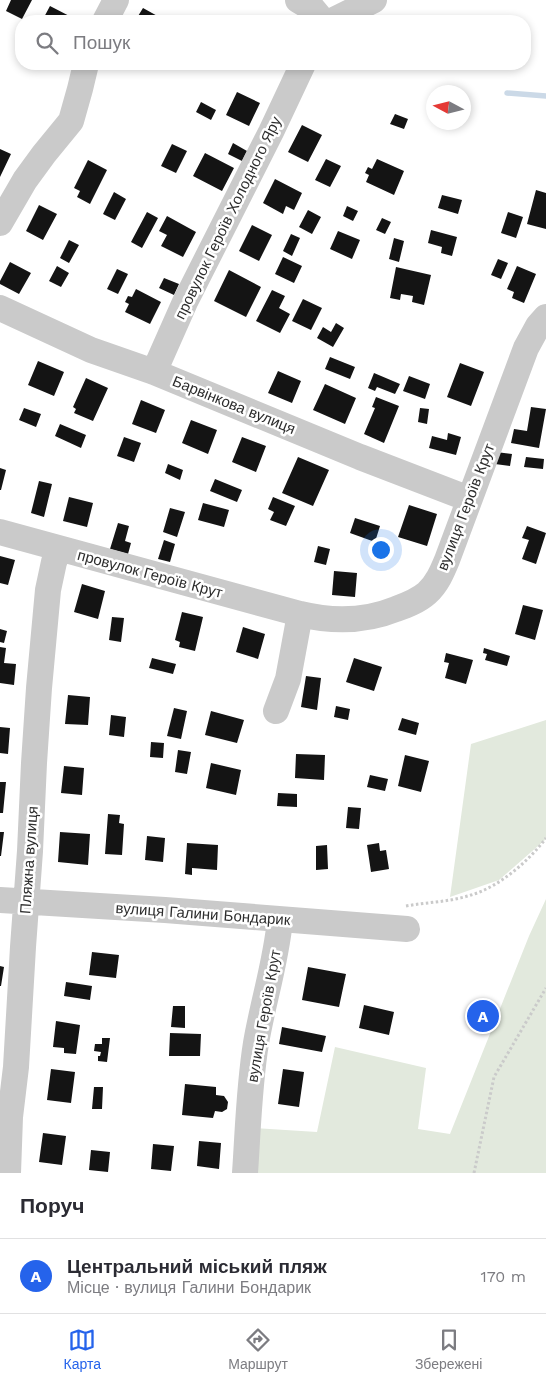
<!DOCTYPE html>
<html lang="uk">
<head>
<meta charset="utf-8">
<style>
	:root { --surface:#fff; --page:#f2f2f3; --text:#2b2b33; --muted:#7c7c81; --line:#e1e1e2; --accent:#2563eb }
	body { margin:0; font-family:"Work Sans",sans-serif; background:var(--page); color:var(--text) }
	.compass { position:absolute; left:426px; top:85px; width:45px; height:45px; border-radius:50%; background:var(--surface); box-shadow:0 2px 8px #0003; rotate:277deg }
	.you { position:absolute; left:380px; top:549px; width:18px; height:18px; margin:-12px; border:4px solid #fff; border-radius:50%; background:#1a73e8; box-shadow:0 0 0 8px #1a73e833 }
	.badge { display:grid; place-items:center; width:32px; height:32px; border-radius:50%; background:var(--accent); color:#fff; font-size:16px; font-weight:700 }
	.pin { position:absolute; translate:-50% -50%; border:2px solid #fff; box-shadow:0 1px 5px #0006 }
	.list { margin:0; padding:0; list-style:none }
	h2 { display:flex; justify-content:space-between; align-items:center; height:65px; margin:0; padding:0 20px; font-size:21px }
	h2 small { font-size:16px; font-weight:400; color:var(--muted) }
	.list li { display:grid; grid-template-columns:32px 1fr auto; gap:15px; align-items:center; box-sizing:border-box; height:75px; padding:0 20px; border-top:1px solid var(--line) }
	.list b { display:block; font-size:19px; white-space:nowrap }
	.list p { margin:0; font-size:16px; white-space:nowrap; color:var(--muted) }
	.list em { font-size:16px; font-style:normal; color:var(--muted) }
	.icon { flex:none; width:28px; height:28px; fill:none; stroke:currentColor; stroke-width:2; stroke-linecap:round; stroke-linejoin:round }
	.map { position:relative; flex:none; width:546px; height:1173px; overflow:hidden }
	.search { position:absolute; background:var(--surface); box-shadow:0 2px 8px #0003; left:15px; right:15px; top:15px; height:55px; display:flex; align-items:center; gap:12px; box-sizing:border-box; padding:0 18px; border-radius:20px; color:var(--muted); font-size:19px }
	.sheet { height:140px; background:var(--surface) }
	nav { display:flex; justify-content:space-around; align-items:center; box-sizing:border-box; height:70px; border-top:1px solid var(--line); background:var(--surface); font-size:14px; color:var(--muted) }
	nav a { display:grid; justify-items:center; gap:2px }
	nav .on { color:var(--accent) }
	.map>svg:first-child { display:block }
</style>
</head>
<body>
<div class="map">
<svg width="546" height="1173" viewBox="0 0 546 1173">
	<rect width="100%" height="100%" fill="#fff"/>
	<path fill="#e2e9dd" d="M546,720V839L499,880L450,897L471,744Z
		M546,899V1173H249L254,1128L317,1132L335,1047L426,1068L418,1129L450,1134L529,936Z"/>
	<g fill="none" stroke-linecap="round" stroke-linejoin="round">
		<path stroke="#cbd9e7" stroke-width="5.5" d="M507,93L546,96"/>
	</g>
	<path fill="#141414" d="M11,0H32L22,19L6,11Z
		M50,6L79,21H42Z
		M143,8L161,18L160,21H135Z
		M237,92L260,103L249,126L226,115Z
		M201,102L216,110L211,120L196,112Z
		M395,114L408,119L404,129L390,124Z
		M302,125L322,135L308,162L288,152Z
		M233,143L247,151L242,161L228,154Z
		M172,144L187,151L176,173L161,166Z
		M0,149L11,154L0,177Z
		M205,153L234,168L222,191L193,176Z
		M326,159L341,166L330,187L315,180Z
		M377,159L404,171L394,195L366,182L369,175L365,173L368,167L372,169Z
		M88,160L107,170L90,204L77,197L80,191L74,188Z
		M275,179L302,193L294,210L286,206L283,214L263,203Z
		M536,190L546,193V229L527,224Z
		M114,192L126,199L115,220L103,214Z
		M442,195L462,200L458,214L438,208Z
		M39,205L57,214L43,240L26,231Z
		M347,206L358,211L353,221L343,216Z
		M308,210L321,217L312,234L299,227Z
		M147,212L158,218L142,248L131,242Z
		M508,212L523,217L516,238L501,233Z
		M167,216L196,232L183,257L161,246L167,235L159,231Z
		M382,218L391,222L385,234L376,230Z
		M252,225L272,235L259,261L239,251Z
		M431,230L457,237L452,256L441,253L442,247L428,243Z
		M338,231L360,240L352,259L330,249Z
		M291,234L300,238L292,256L283,251Z
		M394,238L404,241L399,262L389,259Z
		M69,240L79,245L69,263L60,258Z
		M283,257L302,266L294,283L275,274Z
		M498,259L508,263L501,279L491,275Z
		M10,262L31,273L19,294L0,284V281Z
		M57,266L69,273L61,287L49,281Z
		M517,266L536,274L524,303L512,298L514,292L507,289Z
		M396,267L431,275L424,305L412,302L413,296L401,294L400,300L390,298Z
		M117,269L128,274L118,294L107,289Z
		M229,270L261,287L246,317L214,301Z
		M164,278L179,284L174,295L159,288Z
		M136,289L161,302L150,324L125,312L129,304L125,302L128,296L132,297Z
		M272,290L285,296L279,308L290,314L280,333L256,321Z
		M303,299L322,308L311,330L292,321Z
		M336,323L344,328L333,347L317,338L323,327L331,332Z
		M330,357L355,367L350,379L325,369Z
		M38,361L64,372L54,396L28,385Z
		M460,363L484,372L471,406L447,397Z
		M278,371L301,381L292,403L268,393Z
		M374,373L400,384L395,394L377,387L375,391L368,388Z
		M409,376L430,384L425,399L403,391Z
		M86,378L108,388L93,421L74,413L76,409L73,407Z
		M325,384L356,398L345,424L313,410Z
		M376,397L399,406L384,443L364,434L375,408L372,407Z
		M141,400L165,410L156,433L132,424Z
		M531,407L546,409L539,448L511,443L514,429L527,431Z
		M24,408L41,414L36,427L19,420Z
		M420,408L429,409L427,424L418,422Z
		M191,420L217,430L208,454L182,443Z
		M60,424L86,435L81,448L55,436Z
		M448,433L461,437L456,455L429,448L432,436L447,440Z
		M124,437L141,443L134,462L117,456Z
		M242,437L266,446L256,472L232,462Z
		M496,452L512,454L510,466L495,464Z
		M298,457L329,470L313,506L282,493Z
		M526,457L544,459L543,469L524,467Z
		M168,464L183,470L180,480L165,473Z
		M0,468L6,470L1,490H0Z
		M215,479L242,490L237,502L210,491Z
		M39,481L52,484L44,517L31,513Z
		M69,497L93,503L87,527L63,521Z
		M273,497L295,506L286,526L270,520L274,512L268,509Z
		M203,503L229,510L224,527L198,520Z
		M409,505L437,514L427,546L398,537Z
		M170,508L185,512L177,537L163,532Z
		M355,518L380,526L375,542L350,533Z
		M118,523L129,526L125,541L131,543L128,554L110,549Z
		M527,526L546,533L536,564L522,559L529,540L522,538Z
		M164,540L175,544L170,562L158,559Z
		M318,546L330,549L326,565L314,562Z
		M0,556L15,560L8,585L0,583Z
		M334,571L357,573L355,597L332,595Z
		M82,584L105,591L98,619L74,612Z
		M523,605L543,610L535,640L515,634Z
		M182,612L203,617L195,651L179,647L180,642L175,640Z
		M112,617L124,618L121,642L109,640Z
		M243,627L265,634L258,659L236,652Z
		M0,629L7,631L4,643L0,642Z
		M0,647L6,648L4,663L16,664L14,685L0,683Z
		M484,648L510,656L507,666L485,660L487,654L483,653Z
		M446,653L473,660L466,684L445,678L449,663L444,662Z
		M152,658L176,664L173,674L149,668Z
		M354,658L382,667L374,691L346,682Z
		M306,676L321,678L317,710L301,707Z
		M68,695L90,697L88,725L65,724Z
		M336,706L350,709L348,720L334,717Z
		M174,708L187,711L181,739L167,736Z
		M211,711L244,720L237,743L205,735Z
		M111,715L126,717L124,737L109,735Z
		M402,718L419,723L416,735L398,730Z
		M0,727L10,728L8,754L0,753Z
		M151,742L164,743L163,758L150,757Z
		M178,750L191,752L187,774L175,772Z
		M296,754L325,755L324,780L295,778Z
		M405,755L429,761L421,792L398,786Z
		M211,763L241,770L236,795L206,788Z
		M64,766L84,768L82,795L61,793Z
		M370,775L388,779L385,791L367,787Z
		M0,782H6L3,813H0Z
		M278,793L297,794V807L277,806Z
		M348,807L361,808L359,829L346,828Z
		M108,814L120,815L119,823L124,824L122,855L105,854Z
		M0,832H4L1,856H0Z
		M60,832L90,834L88,865L58,862Z
		M147,836L165,838L163,862L145,860Z
		M187,843L218,845L217,870L192,868V875L185,874Z
		M379,843L380,851L386,850L389,869L371,872L367,845Z
		M327,845L328,869L316,870V846Z
		M92,952L119,955L116,978L89,975Z
		M0,966L4,967L1,986H0Z
		M308,967L346,974L339,1007L302,1000Z
		M66,982L92,986L90,1000L64,996Z
		M364,1005L394,1012L389,1035L359,1028Z
		M173,1006H185V1028L171,1027Z
		M56,1021L80,1025L76,1054L64,1053V1048L53,1047Z
		M282,1027L326,1036L322,1052L279,1044Z
		M170,1033L201,1034L200,1056H169Z
		M102,1038H110L107,1062L98,1061V1056H100L101,1052L94,1051L95,1044H102Z
		M51,1069L75,1072L71,1103L47,1100Z
		M283,1069L304,1072L299,1107L278,1104Z
		M185,1084L216,1087V1095L224,1096L228,1102L227,1109L222,1112L215,1111L213,1118L182,1115Z
		M94,1087H103L102,1109H92Z
		M43,1133L66,1136L62,1165L39,1162Z
		M199,1141L221,1143L219,1169L197,1166Z
		M153,1144L174,1146L171,1171L151,1169Z
		M91,1150L110,1152L108,1172L89,1170Z"/>
	<g fill="none" stroke-linecap="round" stroke-linejoin="round">
		<path stroke="#cacaca" stroke-width="3" stroke-dasharray="2.5 2.5" stroke-linecap="butt" d="M406,906C428,902 450,902 471,895C499,887 529,861 546,838
			M474,1173L494,1077L546,988"/>
		<path stroke="#cacaca" stroke-width="26" d="M298,0L313,9L323,21
			M105,21L116,0
			M332,21L374,0
			M0,223L25,180L44,154L71,121L80,89L86,64
			M0,308L91,350L154,372L360,457L469,499
			M154,372L185,302L271,132L303,64
			M0,532L300,614
			M276,711L288,679L300,614C333,622 364,622 396,609C407,605 418,601 427,593C437,584 442,572 447,560L526,348L538,326L546,317
			M0,900L165,910L407,929
			M8,1173L10,1117L16,1067L23,947L30,851L34,763L39,688L48,590L54,562L59,549
			M245,1173C248,1130 249,1086 256,1043C263,1002 276,962 280,920"/>
	</g>
	<g text-anchor="middle" dominant-baseline="central" stroke-width="5" stroke-linejoin="round" paint-order="stroke">
		<g font-size="15" fill="#2d2d2d" stroke="#fff">
			<text transform="translate(228 218) rotate(-64)">провулок Героїв Холодного Яру</text>
			<text transform="translate(234 405) rotate(22)">Барвінкова вулиця</text>
			<text transform="translate(466 507) rotate(-69)">вулиця Героїв Крут</text>
			<text transform="translate(150 574) rotate(15)">провулок Героїв Крут</text>
			<text transform="translate(29 860) rotate(-86)">Пляжна вулиця</text>
			<text transform="translate(203 914) rotate(4)">вулиця Галини Бондарик</text>
			<text transform="translate(264 1016) rotate(-80)">вулиця Героїв Крут</text>
		</g>
	</g>
</svg>
<svg class="compass" viewBox="-18 -18 36 36"><path d="M0-13l5 13h-10z" fill="#e53935"/><path d="M0 13l5-13h-10z" fill="#7c7c81"/></svg>
<div class="you"></div>
<div class="pin badge" style="left:483px;top:1016px">A</div>
<div class="search"><svg class="icon" aria-label="search" viewBox="0 0 24 24"><circle cx="10" cy="10" r="6"/><path d="M15 15l6 6"/></svg>Пошук</div>
</div>
<section class="sheet">
<h2>Поруч<small></small></h2>
<ul class="list">
<li><span class="badge">A</span><div><b>Центральний міський пляж</b><p>Місце · вулиця Галини Бондарик</p></div><em>170 m</em></li>
</ul>
</section>
<nav>
<a class="on"><svg class="icon" aria-label="map" viewBox="0 0 24 24"><path d="M3 6l6-2 6 2 6-2v14l-6 2-6-2-6 2zM9 4v14M15 6v14"/></svg>Карта</a>
<a><svg class="icon" aria-label="directions" viewBox="0 0 24 24"><path d="M12 3l9 9-9 9-9-9zM9 14v-3h6M13 9l2 2-2 2"/></svg>Маршрут</a>
<a><svg class="icon" aria-label="saved" viewBox="0 0 24 24"><path d="M7 4h10v16l-5-4-5 4z"/></svg>Збережені</a>
</nav>
</body>
</html>
